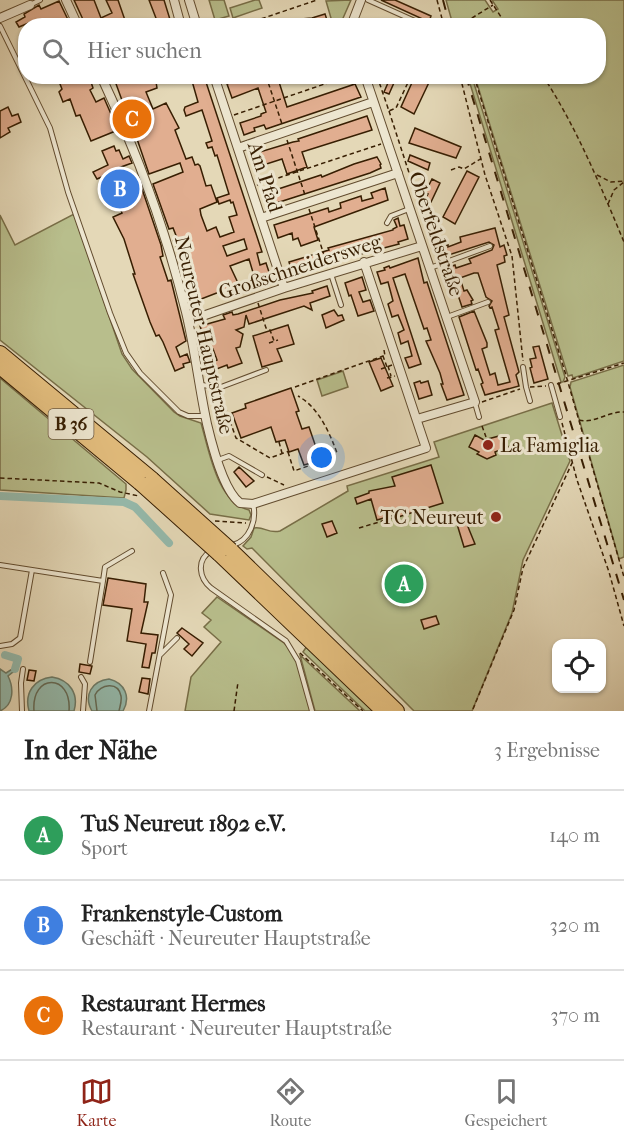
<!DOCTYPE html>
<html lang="de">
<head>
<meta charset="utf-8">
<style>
	:root { --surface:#fff; --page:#f6f6f6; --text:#222; --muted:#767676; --line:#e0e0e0; --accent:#8f2418 }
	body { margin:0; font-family:"IM FELL French Canon",serif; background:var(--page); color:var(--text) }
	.controls { position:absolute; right:18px; bottom:18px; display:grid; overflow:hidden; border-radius:12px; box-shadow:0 2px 4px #0004 }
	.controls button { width:54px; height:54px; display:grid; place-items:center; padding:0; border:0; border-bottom:2px solid var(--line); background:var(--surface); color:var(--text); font:30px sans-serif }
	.you { position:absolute; left:322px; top:458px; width:21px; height:21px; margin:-15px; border:4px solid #fff; border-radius:50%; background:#1a73e8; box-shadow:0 0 0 9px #1a73e833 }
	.badge { display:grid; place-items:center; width:39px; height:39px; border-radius:50%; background:var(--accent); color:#fff; font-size:20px; font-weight:700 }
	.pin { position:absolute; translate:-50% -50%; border:3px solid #fff; box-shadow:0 2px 6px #0006 }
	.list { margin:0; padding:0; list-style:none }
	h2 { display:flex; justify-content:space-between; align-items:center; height:78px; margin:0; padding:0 24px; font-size:26px }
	h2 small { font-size:20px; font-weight:400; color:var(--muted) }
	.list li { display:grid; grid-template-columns:39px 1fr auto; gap:18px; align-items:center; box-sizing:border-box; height:90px; padding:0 24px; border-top:2px solid var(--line) }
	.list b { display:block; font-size:22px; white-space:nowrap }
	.list p { margin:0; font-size:20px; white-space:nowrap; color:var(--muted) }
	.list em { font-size:20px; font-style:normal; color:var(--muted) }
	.icon { flex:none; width:33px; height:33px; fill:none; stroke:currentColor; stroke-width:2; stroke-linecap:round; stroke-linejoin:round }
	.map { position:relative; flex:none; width:624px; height:711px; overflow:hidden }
	.search { position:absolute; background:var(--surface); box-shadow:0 2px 4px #0004; left:18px; right:18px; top:18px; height:66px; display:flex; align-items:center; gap:15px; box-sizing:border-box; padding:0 21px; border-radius:24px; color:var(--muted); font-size:22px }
	.sheet { height:348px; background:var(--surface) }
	nav { display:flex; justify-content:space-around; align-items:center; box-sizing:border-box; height:84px; border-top:2px solid var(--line); background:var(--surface); font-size:16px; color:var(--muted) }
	nav a { display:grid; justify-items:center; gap:3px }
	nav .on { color:var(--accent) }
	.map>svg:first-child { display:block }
</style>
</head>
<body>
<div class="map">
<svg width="624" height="711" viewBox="0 0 624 711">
	<rect width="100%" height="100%" fill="#e4d8b7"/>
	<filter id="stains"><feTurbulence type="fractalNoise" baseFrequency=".00333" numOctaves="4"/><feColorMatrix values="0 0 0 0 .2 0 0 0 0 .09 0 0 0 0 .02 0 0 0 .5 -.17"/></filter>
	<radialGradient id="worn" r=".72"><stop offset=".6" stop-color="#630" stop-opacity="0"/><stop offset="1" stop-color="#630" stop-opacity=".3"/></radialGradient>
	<path fill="#b8be8c" stroke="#786e47" stroke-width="1.5" d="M209,0H224L229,16L215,20Z
		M255,0H259L262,8L233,18L230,8Z
		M351,0L340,25H333L326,1Z
		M446,0H485L493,12L498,9L492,0H624V361L573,378L572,375L568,376L475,77L598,76V26L453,25Z
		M468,77H472L565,377L563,382H561Z
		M74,214L122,354L132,369L174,412L180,416L201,423C209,450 217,503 249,510L251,515L249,520L210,514L147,457L0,340V215L15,245Z
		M624,365V557L619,559L570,387L571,382Z
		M343,371L348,387L322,396L317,380Z
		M0,378L126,484V490L124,498L0,490Z
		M552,403L570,461L523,560L512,613L472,711H414L252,548L247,549L243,546L251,537L254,528C264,526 268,534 280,531L348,491L347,486L439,457L434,442Z
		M217,597L284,643L294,653L312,711H185L191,677L221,642L204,627L211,620L202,613Z
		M307,646L378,711H365L303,652Z
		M300,655L360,711H315Z"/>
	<path fill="#95baac" stroke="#6f7c68" stroke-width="1.5" d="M19,658L18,668L8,676C14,688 14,705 0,711V669L6,673L14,668Z
		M52,677C70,680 79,694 74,711H29C24,693 34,679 52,677Z
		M109,679C125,683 131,697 123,711H92C83,695 92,681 109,679Z"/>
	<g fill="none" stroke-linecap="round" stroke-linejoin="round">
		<path stroke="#666c57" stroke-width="1.5" d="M34,711C31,673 72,673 69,711
			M97,711L95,695C101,684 118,681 121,696C122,701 120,706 119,711"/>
		<path stroke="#95baac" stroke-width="8" d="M0,496L124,502L135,507L169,543
			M5,655L18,659L15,669"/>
	</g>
	<path fill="#e1ae90" stroke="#371e02" stroke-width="1.5" fill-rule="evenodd" d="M74,0H94L101,18L112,13L106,0H118L127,26H114L113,23L103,26H86Z
		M149,0H164L172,26H159Z
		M381,0H395L431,16L429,22Z
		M59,1L71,26H32L31,22L19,27L16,22L25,17L24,14L39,5L41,9Z
		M325,14L329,26H284L301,19L312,18Z
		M59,76H89L93,88L90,90L96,102L104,98L118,130L91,141L80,115L76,116L70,99L63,102L59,92L62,89L58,79Z
		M108,76H124L126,80L134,76H155L157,88L146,92L153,109L166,103L179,128L175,130L186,159L192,157L195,165L198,164L200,166L206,186L211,185L217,202L200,209L201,215L207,231L216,227L220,237L234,232L229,217L237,215L233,202L231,203L230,200L219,204L217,198L229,194L217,155L215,156L212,147L208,148L206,143L212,141L202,110L186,116L184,110L185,107L198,102L192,81L195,80L194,76H204L262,252L257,253L260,265L266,263L272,281L241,291L242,293L230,298L227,289L196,301L191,285L188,286L179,258L181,257L173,240L177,238L173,228L169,229L153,184L183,172L180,163L149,174L136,136L139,135L134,123L131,125L115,81L110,82ZM244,239L247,249L227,256L223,246ZM249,259L255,279L239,285L230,266Z
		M247,76H291L279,82L287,107L355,84L361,97L266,129L264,125L254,128L255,131L244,135L240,123L261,116V114L266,112L258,88L232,98L227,84Z
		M391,76H397L389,94L384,92Z
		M415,76H432L414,114L401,107Z
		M8,107L12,116L18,114L21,122L8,128L10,132L0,138V111Z
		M367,116L372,130L302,152L307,167L287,174L282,159L254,168L250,155L293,142L299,141L298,139Z
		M415,128L461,147L456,158L409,143Z
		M114,146L116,151L119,150L123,159L129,156L132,163L110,171L111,173L97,179L93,172L108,165L102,151Z
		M410,155L430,163L428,170L408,161Z
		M377,157L381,164L380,165L381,168L370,173L267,206L263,194L321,175L322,177L354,164Z
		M467,171L479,177L455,224L443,217Z
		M432,179L440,183L431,202L425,200L428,194L425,193Z
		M140,183L161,245L163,256L160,257L168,281L171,280L186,341L176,347L180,357L187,354L190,362L183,364L184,367L175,371L163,342L159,335L156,336L150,322L133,274H135L124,239L113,217L122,213L116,200L111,202L107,192L116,188L118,192Z
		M385,188L388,200L314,227L318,240L301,246L298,238L293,240L292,233L278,238L274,225L328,208L329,212L341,208L340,203L361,196L362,201L373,198L371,193Z
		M398,218L400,226L404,225L408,239L398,242L399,244L323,264L324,266L293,276L289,262L329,250L328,248L393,230V229L397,227L394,220Z
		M495,228L500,247L504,245L507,255L504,256L505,262L497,265L509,315L504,317L519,372L516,375L519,386L485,395L481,384L483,383L478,369L476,370L459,317L474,311L487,343V347L482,349L490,375L495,373L498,385L510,382L495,330L499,329L492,307L490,308L489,306L492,301L486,297L478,273H474L460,278L464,291L467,290L473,300L471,301L472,304L462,307L457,292H455L452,281L448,282L444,269L455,265L456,268L471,263L469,259L492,250L494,245L489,242L439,258L436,248H438L436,243L443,241L444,246L448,245V247L461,242L460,237Z
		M418,258L424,283L427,282L464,395L447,400L441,384H443L440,373L426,341L431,340L427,328L424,329L405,274L393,278L421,364L409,368L405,358L412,356L408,341L401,344L398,333L404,330L398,315L392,317L388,304L393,301L388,282L381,284L377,272L385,270L384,268L389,266L390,268Z
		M362,277L366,290L359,292L363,302L370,300L374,311L358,316L351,295L349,296L345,283Z
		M327,286L330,296L310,303L312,310L304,306L249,324L246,315L244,327L236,330L243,334L240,347L236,348L242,363L228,368L227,365L214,370L212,362L217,360L213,349L208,351L200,326L225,319L223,315L232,312L233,315L238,314L280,300L313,293L312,291Z
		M334,310L338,316L342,315L344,320L326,328L322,315Z
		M288,325L294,344L277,349L282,361L262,367L253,336Z
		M539,346L548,379L534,383L530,368L532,367L530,359L536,358L533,347Z
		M381,358L393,386L381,391L369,362Z
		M420,381L421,383L428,381L432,395L419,399L414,383Z
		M291,388L299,411L296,412L302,429L309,427L319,456L310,459L311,463L304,465L298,449L289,452L285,440L276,442L271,427L241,438L232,413L246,408L245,404Z
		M475,435L484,440L503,435L508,447L495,452L496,455L487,459L477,454L479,452L469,447Z
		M431,465L443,503L398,517L397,514L377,520L371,499L357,504L355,498L369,493V491L395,486L392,477Z
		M239,467L254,481L246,487L234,472Z
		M332,521L337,533L327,537L322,524Z
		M466,522L475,544L464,547L457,524Z
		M108,578L146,584L144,602H148L141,633L158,635L155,653H152L149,668L142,667L146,644L127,641L132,609L103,605Z
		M436,616L439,624L424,629L421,620Z
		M182,628L203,643L192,656L184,649L189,644L177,633Z
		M80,664L92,666L90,674L79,672Z
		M29,670L36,671L34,681L27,680Z
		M142,678L150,679L148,694L139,692Z"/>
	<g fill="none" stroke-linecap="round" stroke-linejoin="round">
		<g stroke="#624c2f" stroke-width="6">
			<path id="service" d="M368,0L426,26
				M30,5L40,0
				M0,26L50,128L68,192L110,313L126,353L140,373L179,412L188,416H205
				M387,223L391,216L409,209
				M430,268L490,246
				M331,274L341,305
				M447,317L488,302
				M523,367L526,387L530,401
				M201,385L221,387L266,370
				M551,385L560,417
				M475,403L479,417
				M218,460L229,456L262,475
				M233,545C250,540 257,520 253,504
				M211,551C196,560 199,578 211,588L286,641L298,661L312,711
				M0,565L103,581L105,567L132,551
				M0,646L12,644L20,638L32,570
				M160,655L177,638
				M90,662L103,581
				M81,677L85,684L83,711
				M22,711L21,683L23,669
				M149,711L171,595L163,573"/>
		</g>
		<g stroke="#624c2f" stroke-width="10">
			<path id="minor" d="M66,0L78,26
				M174,0L181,26
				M189,0L197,26
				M0,18L30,5
				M351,26L361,0
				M101,76C137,152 166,231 186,312C195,349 199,387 207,424C212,445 223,490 240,503L253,504L426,448L364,262
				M214,76L284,288
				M365,76L475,402L417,419
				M238,148L373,102
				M261,218L398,173
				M188,321L284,288L422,246"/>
		</g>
		<g stroke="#371e02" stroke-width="16">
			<path id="trunk" d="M0,353L152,479
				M0,367L140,483
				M231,550L397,711
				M219,554L383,711"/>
		</g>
		<path stroke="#371e02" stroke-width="1.5" stroke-dasharray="4.5 3" stroke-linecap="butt" d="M437,0L444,26
			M490,0L507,26
			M240,26L317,0
			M459,26L493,5
			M266,76L282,124
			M377,76L389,111L396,108L411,76
			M460,76L485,175L512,256L523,361
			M474,76L565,372L624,577
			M543,76C577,128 600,185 624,242
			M389,111L423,216
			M234,115L348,76
			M287,140L305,195
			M451,170L459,167L464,169L482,158
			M597,175L611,182L624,181
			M257,185L381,144
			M608,204L614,190L624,182
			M309,209L328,267
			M258,303L266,328L270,330L274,341
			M269,343L278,340
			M384,350L385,356H383L387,367
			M388,366L391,376
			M381,369L392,365
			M387,378L395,376
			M557,384L624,363
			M295,387L383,356
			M530,387L546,386
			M220,393L236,438L270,458L289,451
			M482,402L520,389
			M579,420C595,424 608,411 624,412
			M562,423L577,480L609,572L624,626
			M482,426L486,437
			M279,442L282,453
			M288,452L294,471L325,460L337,453C329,431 318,407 298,396
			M267,477L284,485
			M0,478L99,483L120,492L139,496
			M215,521L246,523
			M359,528L396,517
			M300,653L363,711
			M473,709L514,610L523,568L573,461
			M234,711L238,682"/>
		<use href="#service" stroke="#ede6d0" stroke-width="4"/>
		<use href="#minor" stroke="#ede6d0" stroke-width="8"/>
		<use href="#trunk" stroke="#e2bc7c" stroke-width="14"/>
		<path stroke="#371e02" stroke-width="2" stroke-dasharray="10 10" stroke-linecap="butt" d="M443,0L450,26
			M466,76L624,600"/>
		<g stroke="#371e02" stroke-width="16" stroke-linecap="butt">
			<path id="trunk-bridge" d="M152,479L231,550
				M140,483L219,554"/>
		</g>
		<use href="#trunk-bridge" stroke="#e2bc7c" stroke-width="14"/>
	</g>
	<g fill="#8f2418" stroke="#ede6d0" stroke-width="2">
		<circle cx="488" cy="445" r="6"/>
		<circle cx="496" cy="517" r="6"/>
	</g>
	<g text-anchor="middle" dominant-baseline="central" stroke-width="6" stroke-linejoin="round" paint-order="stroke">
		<rect fill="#ede6d0" stroke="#6e5a40" stroke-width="1.5" x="48.5" y="409" width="45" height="30" rx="4.5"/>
		<g font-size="18" font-weight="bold" fill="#371e02">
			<text x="71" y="424">B 36</text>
		</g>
		<g font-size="20" fill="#371e02" stroke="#ede6d0">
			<text transform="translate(265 177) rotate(72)">Am Pfad</text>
			<text transform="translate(436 234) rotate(71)">Oberfeldstraße</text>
			<text transform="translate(300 267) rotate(-18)">Großschneidersweg</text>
			<text transform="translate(204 335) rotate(77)">Neureuter Hauptstraße</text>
		</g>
		<g font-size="20" fill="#371e02" stroke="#ede6d0" text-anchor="start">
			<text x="500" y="445">La Famiglia</text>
			<text x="484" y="517" text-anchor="end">TC Neureut</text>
		</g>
	</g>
	<rect width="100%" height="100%" filter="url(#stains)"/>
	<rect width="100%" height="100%" fill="url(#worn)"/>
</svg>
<div class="controls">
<button><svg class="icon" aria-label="locate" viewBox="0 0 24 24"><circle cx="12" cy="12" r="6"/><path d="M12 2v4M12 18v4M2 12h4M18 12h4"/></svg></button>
</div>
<div class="you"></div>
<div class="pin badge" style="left:404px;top:584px;background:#2e9e5b">A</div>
<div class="pin badge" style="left:120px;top:189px;background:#3f7fe0">B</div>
<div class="pin badge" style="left:132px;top:119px;background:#e8710a">C</div>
<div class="search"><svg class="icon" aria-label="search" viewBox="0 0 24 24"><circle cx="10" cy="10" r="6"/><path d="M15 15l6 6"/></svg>Hier suchen</div>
</div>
<section class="sheet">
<h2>In der Nähe<small>3 Ergebnisse</small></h2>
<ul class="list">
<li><span class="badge" style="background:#2e9e5b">A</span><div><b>TuS Neureut 1892 e.V.</b><p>Sport</p></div><em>140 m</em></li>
<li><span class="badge" style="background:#3f7fe0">B</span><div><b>Frankenstyle-Custom</b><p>Geschäft · Neureuter Hauptstraße</p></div><em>320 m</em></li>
<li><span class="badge" style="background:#e8710a">C</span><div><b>Restaurant Hermes</b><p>Restaurant · Neureuter Hauptstraße</p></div><em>370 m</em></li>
</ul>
</section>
<nav>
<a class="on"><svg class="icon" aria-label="map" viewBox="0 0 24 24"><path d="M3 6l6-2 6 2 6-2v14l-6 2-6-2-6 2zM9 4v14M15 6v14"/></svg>Karte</a>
<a><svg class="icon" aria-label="directions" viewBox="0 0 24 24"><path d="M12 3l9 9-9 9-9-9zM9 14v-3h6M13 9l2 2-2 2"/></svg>Route</a>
<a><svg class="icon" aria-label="saved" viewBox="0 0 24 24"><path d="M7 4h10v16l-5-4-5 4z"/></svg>Gespeichert</a>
</nav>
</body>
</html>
